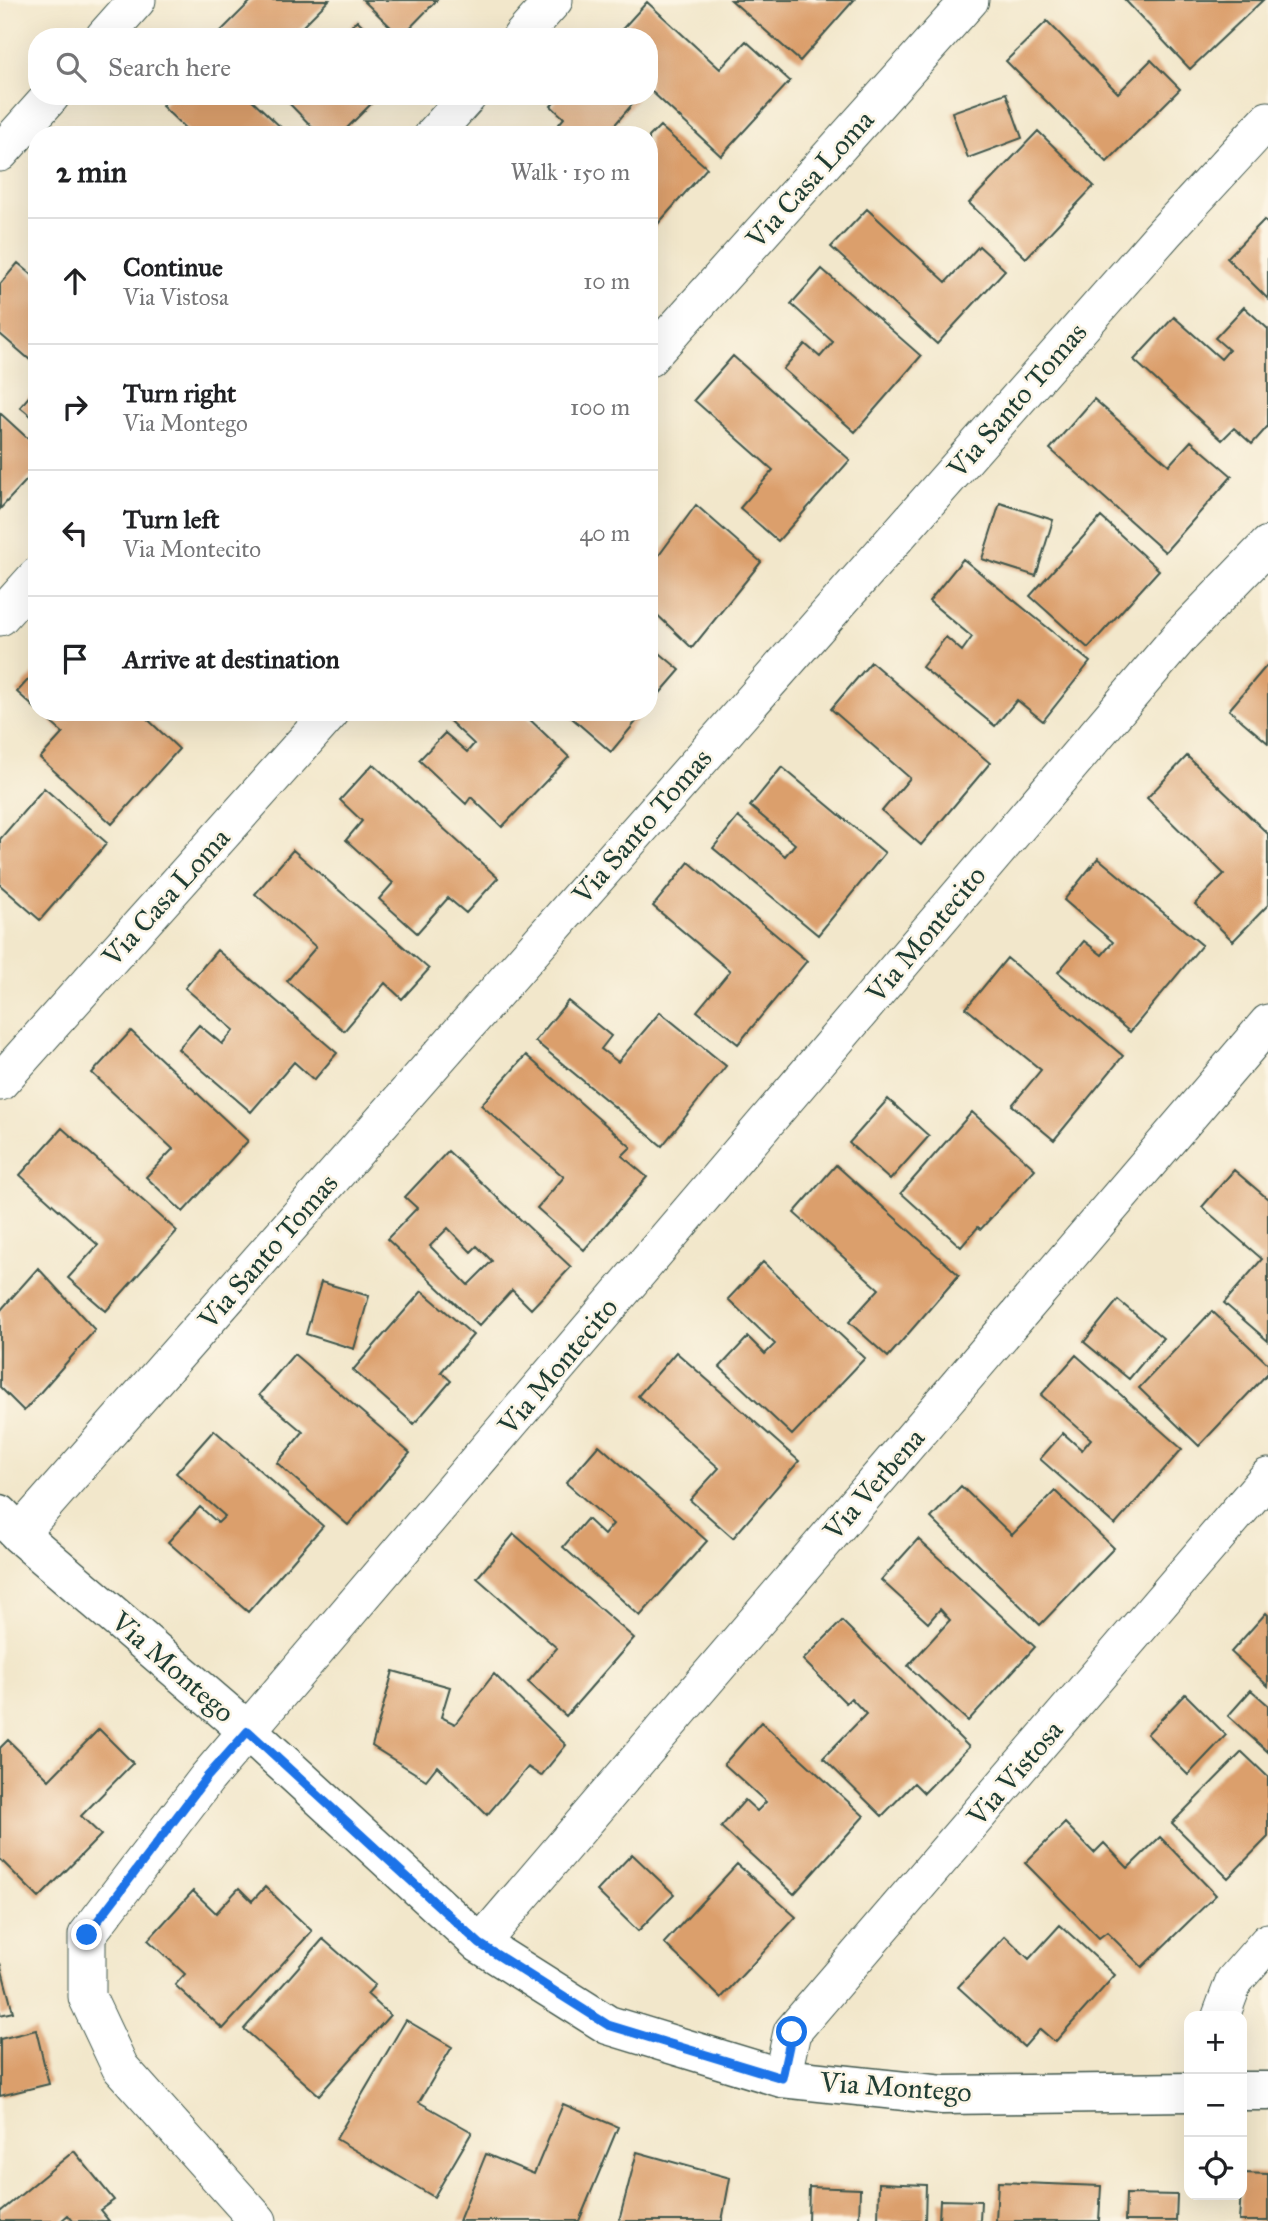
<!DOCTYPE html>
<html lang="en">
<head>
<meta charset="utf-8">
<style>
	:root { --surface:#fff; --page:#f6f6f6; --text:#202124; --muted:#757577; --line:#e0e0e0 }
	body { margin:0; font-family:"IM FELL Great Primer",serif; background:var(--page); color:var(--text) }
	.controls { position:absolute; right:21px; bottom:21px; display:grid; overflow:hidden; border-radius:14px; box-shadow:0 7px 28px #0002 }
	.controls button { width:63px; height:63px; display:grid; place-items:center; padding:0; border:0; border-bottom:2px solid var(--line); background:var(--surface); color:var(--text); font:35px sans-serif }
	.stop { position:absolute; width:21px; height:21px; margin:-16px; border:5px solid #1a73e8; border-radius:50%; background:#fff }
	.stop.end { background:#1a73e8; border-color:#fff; box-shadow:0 2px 7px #0008 }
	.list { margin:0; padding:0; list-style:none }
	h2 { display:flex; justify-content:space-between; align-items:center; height:91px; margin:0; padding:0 28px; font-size:30px }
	h2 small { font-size:23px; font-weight:400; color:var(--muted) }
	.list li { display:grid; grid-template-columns:46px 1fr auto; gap:21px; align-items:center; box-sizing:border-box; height:126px; padding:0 28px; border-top:2px solid var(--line) }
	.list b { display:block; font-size:26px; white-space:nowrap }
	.list p { margin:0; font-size:23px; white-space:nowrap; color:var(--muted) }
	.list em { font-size:23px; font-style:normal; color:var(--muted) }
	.icon { flex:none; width:38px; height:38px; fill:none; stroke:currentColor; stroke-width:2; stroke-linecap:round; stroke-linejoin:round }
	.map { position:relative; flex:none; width:1268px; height:2221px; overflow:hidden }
	.search { position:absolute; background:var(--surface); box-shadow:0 7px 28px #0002; left:28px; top:28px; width:630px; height:77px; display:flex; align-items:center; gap:18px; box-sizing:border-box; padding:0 24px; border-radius:28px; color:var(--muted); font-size:26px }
	.panel { position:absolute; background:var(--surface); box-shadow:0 7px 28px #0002; left:28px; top:126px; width:630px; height:595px; border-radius:28px }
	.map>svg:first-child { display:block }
</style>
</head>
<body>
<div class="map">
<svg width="1268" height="2221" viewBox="0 0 1268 2221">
	<rect width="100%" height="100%" fill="#fcf5e5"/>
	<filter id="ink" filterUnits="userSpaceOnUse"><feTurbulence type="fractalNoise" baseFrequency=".0143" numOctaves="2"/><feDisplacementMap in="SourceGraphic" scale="14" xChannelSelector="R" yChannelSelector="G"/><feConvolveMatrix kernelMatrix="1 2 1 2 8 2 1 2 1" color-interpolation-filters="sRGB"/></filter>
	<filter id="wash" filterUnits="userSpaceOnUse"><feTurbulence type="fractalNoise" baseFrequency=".00686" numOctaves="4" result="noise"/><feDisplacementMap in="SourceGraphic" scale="28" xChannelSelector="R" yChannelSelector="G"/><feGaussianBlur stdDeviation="1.57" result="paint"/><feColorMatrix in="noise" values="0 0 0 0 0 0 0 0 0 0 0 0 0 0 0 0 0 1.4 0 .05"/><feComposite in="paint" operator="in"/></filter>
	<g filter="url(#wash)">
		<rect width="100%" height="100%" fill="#f2e7cb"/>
		<g id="blocks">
			<path fill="#db9f6c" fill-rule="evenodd" d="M252,0H329L299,30L306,37H223L219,33Z
				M363,0H437L401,37Z
				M731,0H854L800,61Z
				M1125,0H1263L1190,69Z
				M647,2L720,69L746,41L790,81L721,156L649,89V37H615Z
				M357,20L374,37H341Z
				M1047,21L1118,93L1151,60L1180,89L1107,162L1006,61Z
				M1006,93L1022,138L968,158L952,112Z
				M171,96H248L289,135H192L162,106Z
				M282,96H379L340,135H320Z
				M560,96H632L636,100L606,135H550L564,118L551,106Z
				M660,126L707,168L649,234V137Z
				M1038,131L1094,186L1026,258L969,203Z
				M867,209L946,282L979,246L1005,270L937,344L831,247Z
				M1264,220L1268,224V299L1227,258Z
				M18,263L37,279V366L0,334V284Z
				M822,269L921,356L855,432L783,369L805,344L820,357L833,342L791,304Z
				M1244,307L1268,329V426L1252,444L1234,428L1222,440L1134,360L1174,317L1221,359L1229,350L1215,338Z
				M733,356L850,460L778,541L740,508L773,470L694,400Z
				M37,387V421L20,407Z
				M1094,399L1169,465L1191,441L1232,476L1165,552L1050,449Z
				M0,413L37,447V469L0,509Z
				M1000,503L1053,520L1036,576L982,559Z
				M696,505L761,562L692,648L649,607V550L657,558Z
				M1101,517L1159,570L1088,648L1030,596Z
				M963,559L1090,662L1043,721L1017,700L995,726L922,667L946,637L962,651L972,637L929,601Z
				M649,644L680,670L649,706Z
				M871,662L990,763L921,845L882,811L910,778L831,709Z
				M1268,664V743L1229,710Z
				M37,670V710L17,692Z
				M39,712H140L179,749L112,824L40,758L63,733Z
				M440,712H522L569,757L502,827L471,797L466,804L419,760L445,733L467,752L474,744Z
				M565,712H644L611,752Z
				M1187,756L1268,834V905L1233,941L1195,904L1224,874L1147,798Z
				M373,764L498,878L466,913L448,898L417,933L379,899L393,883L346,840L362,821L340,800Z
				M782,767L885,853L818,935L713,848L738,817L785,856L795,844L750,806Z
				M44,788L107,843L40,920L0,885V839Z
				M293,850L429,969L402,999L385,983L344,1031L287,981L316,947L255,894Z
				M1098,858L1202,945L1130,1032L1058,972L1084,941L1102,955L1113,942L1064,900Z
				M689,862L807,961L738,1044L697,1011L730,971L653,906Z
				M217,950L337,1053L314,1080L294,1062L251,1112L178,1049L199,1025L222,1044L234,1030L185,988Z
				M1007,958L1123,1056L1054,1140L1012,1105L1041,1070L966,1008Z
				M568,1001L611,1036L601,1049L618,1062L660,1012L726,1066L662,1146L535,1041Z
				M131,1031L248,1141L183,1212L146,1177L173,1149L92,1073Z
				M526,1055L631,1147L622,1156L647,1177L584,1250L537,1208L564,1177L481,1105Z
				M888,1099L929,1136L890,1180L849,1143Z
				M972,1112L1035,1169L981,1229L978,1227L961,1247L901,1193Z
				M62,1128L177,1231L106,1311L68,1278L98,1245L20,1175Z
				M448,1151L571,1267L531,1309L512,1290L479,1326L387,1239L417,1208L405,1197ZM448,1228L471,1252L477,1246L492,1261L468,1285L430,1246Z
				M836,1165L959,1275L888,1357L849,1322L879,1289L794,1213Z
				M1234,1170L1268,1199V1341L1224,1303L1262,1259L1202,1207Z
				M763,1262L865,1358L792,1435L720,1367L748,1337L765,1354L775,1344L728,1299Z
				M38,1268L95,1330L24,1411L0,1387V1311Z
				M321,1282L369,1296L354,1349L306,1334Z
				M422,1291L473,1335L441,1372L451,1381L414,1424L353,1370Z
				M1118,1300L1163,1338L1129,1379L1084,1342Z
				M1212,1311L1268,1364V1373L1199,1446L1139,1388Z
				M676,1352L799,1461L733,1538L690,1500L719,1468L638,1396Z
				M294,1354L410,1453L348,1525L277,1463L303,1432L259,1395Z
				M1076,1355L1182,1449L1115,1525L1040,1459L1063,1433L1082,1450L1091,1439L1041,1395Z
				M214,1430L323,1526L248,1612L168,1542L200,1507L218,1523L225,1516L176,1473Z
				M599,1445L707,1541L640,1616L563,1547L587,1519L604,1535L613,1524L566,1483Z
				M961,1486L1012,1535L1055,1491L1114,1548L1040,1625L931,1518Z
				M514,1534L634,1638L566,1716L528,1682L557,1648L477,1578Z
				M918,1539L1035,1647L968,1721L908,1666L950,1620L940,1609L928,1623L881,1580Z
				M1266,1613L1268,1615V1686L1231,1652Z
				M842,1621L969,1747L924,1793L914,1783L882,1816L823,1758L866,1714L851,1698L846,1703L803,1660Z
				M393,1671L450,1687L441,1717L455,1724L494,1674L566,1745L541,1776L528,1767L487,1815L437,1766L426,1780L372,1746Z
				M1251,1690L1268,1705V1752L1228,1716Z
				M1185,1694L1226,1735L1188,1775L1147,1734Z
				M761,1722L864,1816L794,1894L721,1827L745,1800L757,1811L766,1802L724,1764Z
				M99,1729L133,1763L81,1816L101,1835L39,1898L0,1859V1748L8,1740L49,1780Z
				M1242,1752L1268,1777V1837L1228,1878L1172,1823Z
				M1065,1823L1094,1853L1104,1843L1128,1868L1160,1837L1216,1895L1142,1967L1107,1932L1099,1938L1025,1863Z
				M632,1854L674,1894L638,1931L597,1891Z
				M737,1864L796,1917L721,1998L664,1943Z
				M265,1887L312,1931L223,2029L175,1985L185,1974L148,1940L193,1891L216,1913L239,1888L252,1901Z
				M1060,1925L1115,1975L1055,2042L1040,2029L1024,2047L958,1987L1005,1936L1029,1959Z
				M323,1939L375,1985L367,1994L390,2015L319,2095L244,2029Z
				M0,1963L13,2012L0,2015Z
				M406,2020L452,2047L419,2102L472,2132L434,2197L336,2139Z
				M36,2030L49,2084L0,2096V2039Z
				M563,2104L618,2127L579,2221H459L486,2154L534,2174Z
				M74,2151L114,2200L100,2210L109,2221H73L68,2215L61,2221H0V2212Z
				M637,2152L730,2178L722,2221H619Z
				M1242,2173L1268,2174V2221H1239Z
				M998,2182L1101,2186L1099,2221H996Z
				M879,2183L926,2185L925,2221H878Z
				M809,2187L860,2189L859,2221H808Z
				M1126,2194L1177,2195L1176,2221H1125Z
				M940,2200L981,2201L980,2221H939Z"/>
		</g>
	</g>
	<g filter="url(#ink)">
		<use href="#blocks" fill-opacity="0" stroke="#3f564b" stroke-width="2"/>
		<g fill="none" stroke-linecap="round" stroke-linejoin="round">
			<g stroke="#3f564b" stroke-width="39">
				<path id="minor" d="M104,37L137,0
					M521,37L554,0
					M433,135L468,96
					M0,153L51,96
					M649,358L970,0
					M0,617L37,576
					M0,1082L331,712
					M19,1534L1164,233L1268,120
					M480,1944L1268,1023
					M1221,2016L1234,1981L1268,1942
					M782,2078L792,2032L1268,1477
					M258,2221L120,2067L87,1997V1935L207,1778L1182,634L1268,545"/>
			</g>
			<g stroke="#3f564b" stroke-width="41">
				<path id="tertiary" d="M0,1514L19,1534L248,1731L480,1944L608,2025L782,2078L943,2095L1189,2092
					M1242,2091H1268"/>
			</g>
			<use href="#minor" stroke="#fff" stroke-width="37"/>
			<use href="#tertiary" stroke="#fff" stroke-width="38"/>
		</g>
	</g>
	<g fill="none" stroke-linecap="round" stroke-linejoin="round" filter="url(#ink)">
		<path stroke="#1a73e8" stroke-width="9" d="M87,1935L207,1777L248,1731L480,1944L608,2025L782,2078L792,2032"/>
	</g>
	<g text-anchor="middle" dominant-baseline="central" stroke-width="5" stroke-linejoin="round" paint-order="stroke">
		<g font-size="28" fill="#1f3d34" stroke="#fcf5e5">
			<text transform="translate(810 179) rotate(-48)">Via Casa Loma</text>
			<text transform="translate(1017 400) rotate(-49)">Via Santo Tomas</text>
			<text transform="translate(642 826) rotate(-49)">Via Santo Tomas</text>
			<text transform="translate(166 897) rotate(-48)">Via Casa Loma</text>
			<text transform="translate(926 934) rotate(-50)">Via Montecito</text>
			<text transform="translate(268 1251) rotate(-49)">Via Santo Tomas</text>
			<text transform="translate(558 1366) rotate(-50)">Via Montecito</text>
			<text transform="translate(874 1484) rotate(-49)">Via Verbena</text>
			<text transform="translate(173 1667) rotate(41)">Via Montego</text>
			<text transform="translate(1015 1773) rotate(-49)">Via Vistosa</text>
			<text transform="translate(896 2087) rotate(4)">Via Montego</text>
		</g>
	</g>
</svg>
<div class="controls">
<button>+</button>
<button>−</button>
<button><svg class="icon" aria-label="locate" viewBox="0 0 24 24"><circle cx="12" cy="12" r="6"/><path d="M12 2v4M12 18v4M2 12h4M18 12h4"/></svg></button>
</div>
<div class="stop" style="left:792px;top:2032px"></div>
<div class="stop end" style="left:87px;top:1935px"></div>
<div class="search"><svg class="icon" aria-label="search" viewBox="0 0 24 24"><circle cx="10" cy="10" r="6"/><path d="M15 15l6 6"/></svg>Search here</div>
<section class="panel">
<h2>2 min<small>Walk · 150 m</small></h2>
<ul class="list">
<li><svg class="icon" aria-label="ahead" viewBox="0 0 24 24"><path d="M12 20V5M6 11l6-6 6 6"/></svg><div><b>Continue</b><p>Via Vistosa</p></div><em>10 m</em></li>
<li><svg class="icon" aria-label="right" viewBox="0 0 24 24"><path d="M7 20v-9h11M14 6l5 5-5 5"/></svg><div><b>Turn right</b><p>Via Montego</p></div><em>100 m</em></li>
<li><svg class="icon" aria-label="left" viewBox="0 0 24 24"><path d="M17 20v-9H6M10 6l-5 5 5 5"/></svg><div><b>Turn left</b><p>Via Montecito</p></div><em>40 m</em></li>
<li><svg class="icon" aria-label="arrive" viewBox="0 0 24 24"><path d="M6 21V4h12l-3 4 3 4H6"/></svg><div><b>Arrive at destination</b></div></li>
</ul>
</section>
</div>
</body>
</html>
